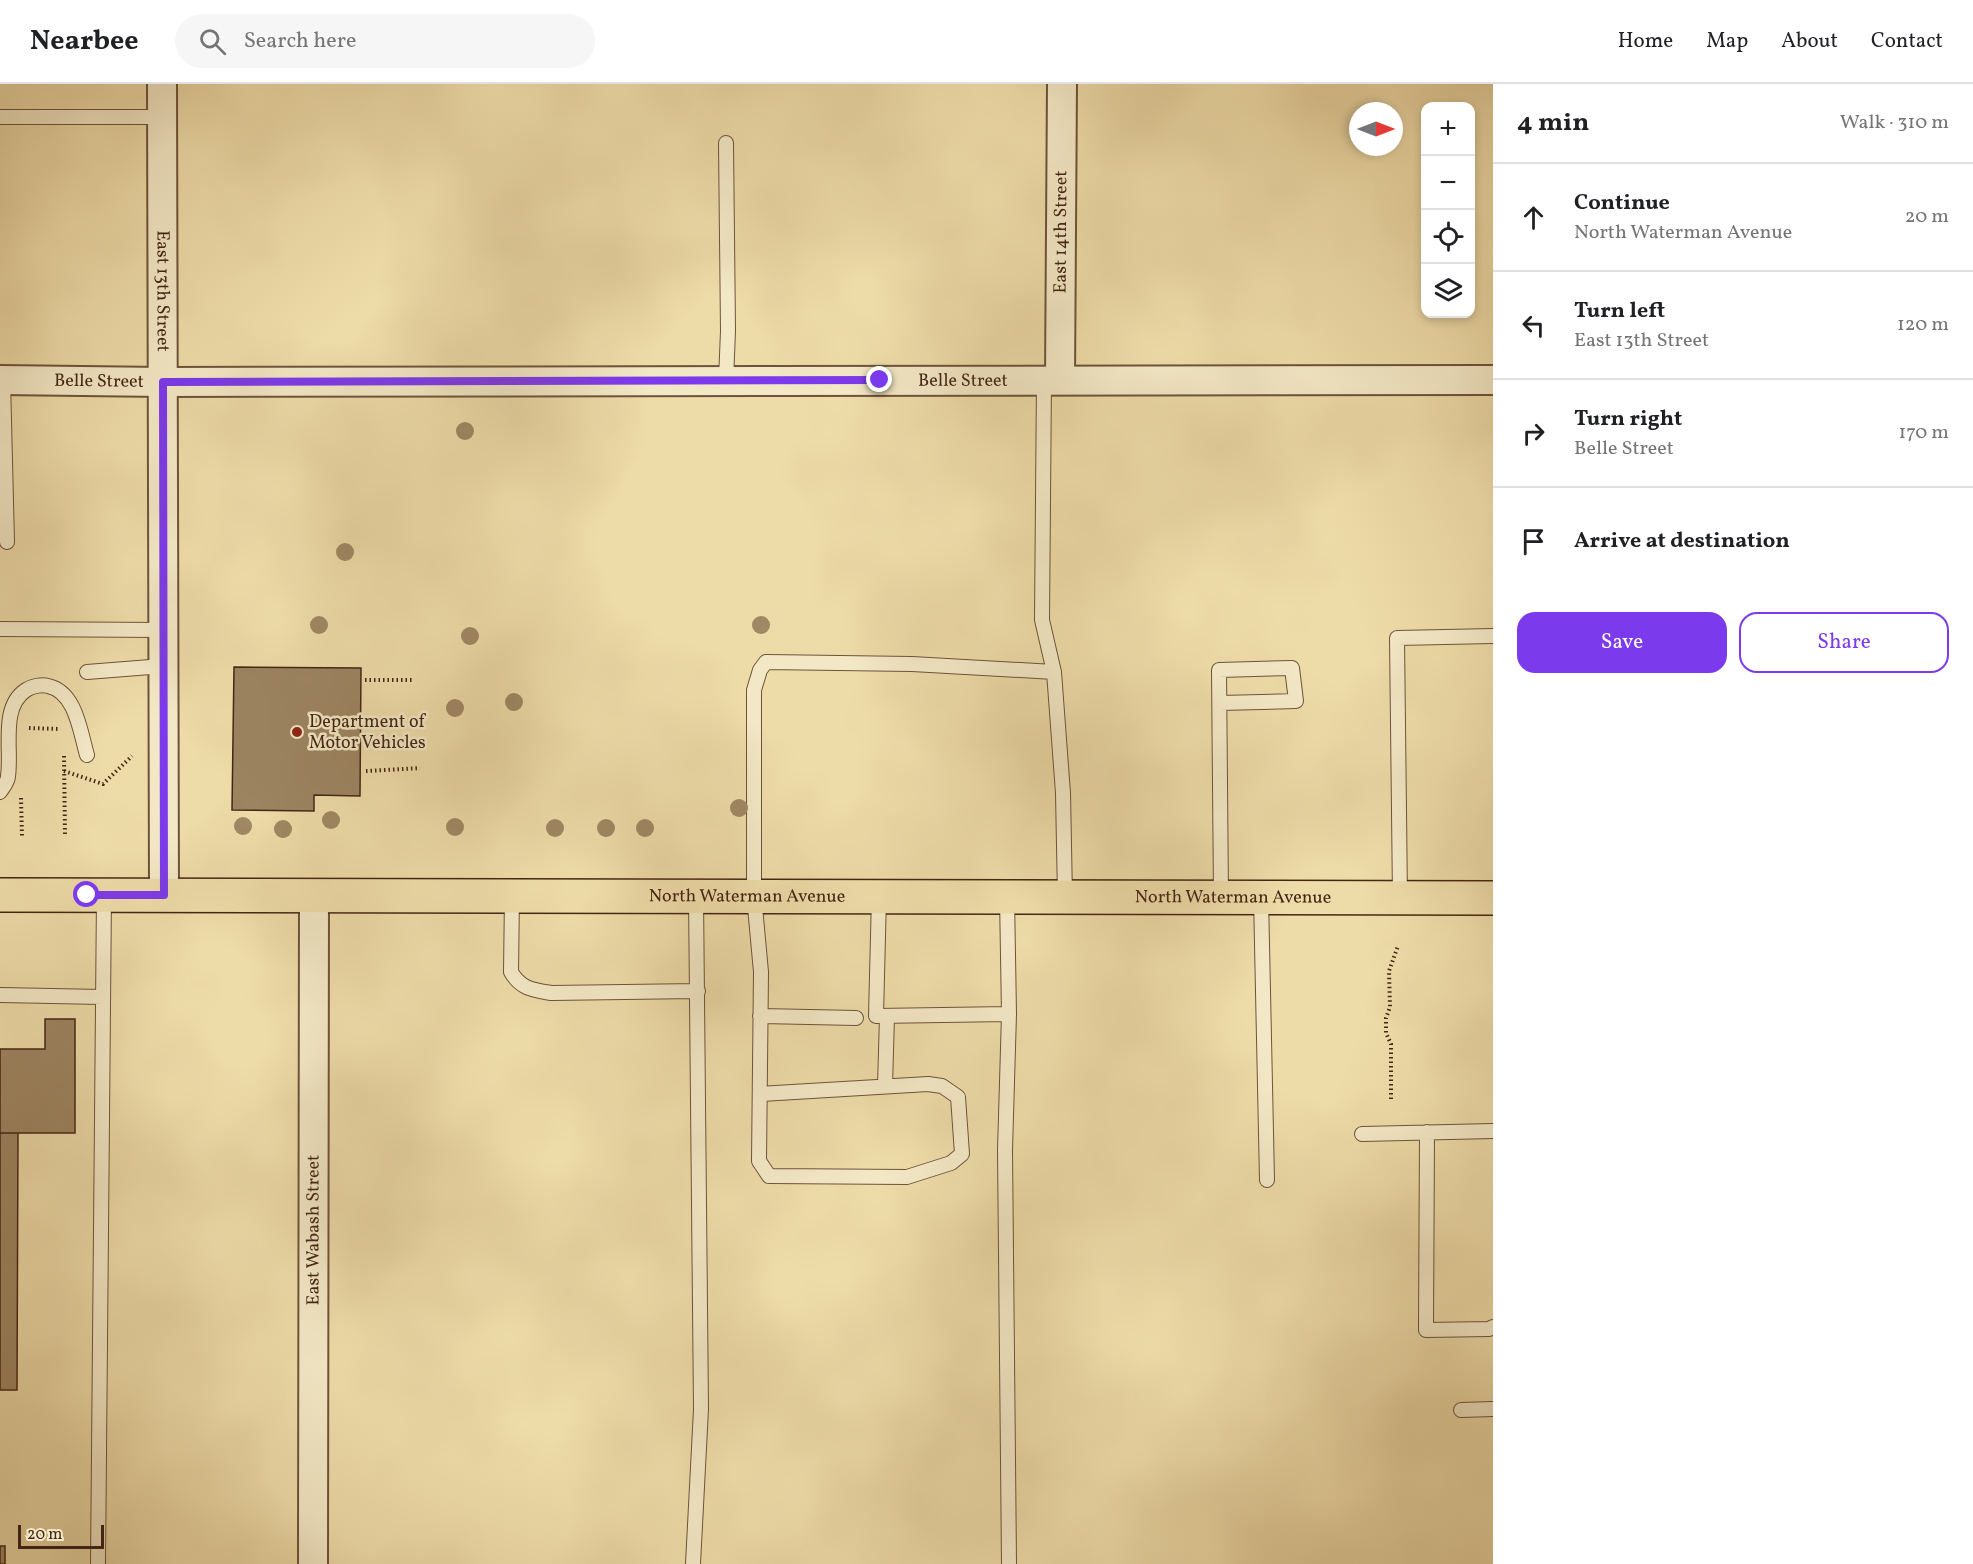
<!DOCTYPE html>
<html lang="en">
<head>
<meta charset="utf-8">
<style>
	:root { --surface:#fff; --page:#f6f6f6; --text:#202124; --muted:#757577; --line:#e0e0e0; --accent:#7c3aed }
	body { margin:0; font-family:Vollkorn,serif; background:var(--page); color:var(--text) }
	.controls { position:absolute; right:18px; top:18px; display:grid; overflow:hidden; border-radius:12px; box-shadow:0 3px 9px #0003 }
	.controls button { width:54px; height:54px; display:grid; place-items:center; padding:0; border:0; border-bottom:2px solid var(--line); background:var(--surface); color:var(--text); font:30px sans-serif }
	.compass { position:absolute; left:1349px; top:18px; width:54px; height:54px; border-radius:50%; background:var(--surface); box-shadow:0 3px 9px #0003; rotate:90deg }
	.scale { position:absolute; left:18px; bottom:15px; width:86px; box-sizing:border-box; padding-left:6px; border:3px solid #442615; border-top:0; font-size:16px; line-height:21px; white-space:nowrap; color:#442615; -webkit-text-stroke:4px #f3e8c6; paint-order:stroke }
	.stop { position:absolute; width:18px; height:18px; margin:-14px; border:4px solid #7c3aed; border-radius:50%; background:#fff }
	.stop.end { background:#7c3aed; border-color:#fff; box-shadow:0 2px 6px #0008 }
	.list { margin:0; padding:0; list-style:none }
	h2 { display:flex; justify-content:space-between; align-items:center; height:78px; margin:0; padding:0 24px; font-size:26px }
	h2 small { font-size:20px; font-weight:400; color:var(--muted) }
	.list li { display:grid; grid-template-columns:39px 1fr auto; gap:18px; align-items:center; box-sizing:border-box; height:108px; padding:0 24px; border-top:2px solid var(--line) }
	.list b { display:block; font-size:22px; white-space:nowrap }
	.list p { margin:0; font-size:20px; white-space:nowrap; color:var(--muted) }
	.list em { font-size:20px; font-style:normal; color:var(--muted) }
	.actions { display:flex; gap:12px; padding:18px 24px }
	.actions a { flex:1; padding:14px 0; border:2px solid var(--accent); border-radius:18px; text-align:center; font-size:21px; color:var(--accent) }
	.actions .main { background:var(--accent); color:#fff }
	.icon { flex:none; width:33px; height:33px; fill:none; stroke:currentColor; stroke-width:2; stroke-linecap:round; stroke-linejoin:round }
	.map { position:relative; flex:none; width:1493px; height:1480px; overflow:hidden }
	header { display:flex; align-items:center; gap:36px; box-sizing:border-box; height:84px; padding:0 30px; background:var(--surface); border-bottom:2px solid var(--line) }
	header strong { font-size:28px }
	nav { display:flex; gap:33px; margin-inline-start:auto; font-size:21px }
	.search { width:420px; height:54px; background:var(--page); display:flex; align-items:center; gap:15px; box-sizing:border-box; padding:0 21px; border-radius:33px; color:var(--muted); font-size:22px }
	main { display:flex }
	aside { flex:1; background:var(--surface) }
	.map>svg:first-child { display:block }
</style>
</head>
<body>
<header>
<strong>Nearbee</strong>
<div class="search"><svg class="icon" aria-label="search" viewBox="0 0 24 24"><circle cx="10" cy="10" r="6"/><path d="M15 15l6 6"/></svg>Search here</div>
<nav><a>Home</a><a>Map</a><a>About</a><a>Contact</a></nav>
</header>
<main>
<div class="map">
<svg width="1493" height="1480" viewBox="0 0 1493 1480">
	<rect width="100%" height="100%" fill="#eddba8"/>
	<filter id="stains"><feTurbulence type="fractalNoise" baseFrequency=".00333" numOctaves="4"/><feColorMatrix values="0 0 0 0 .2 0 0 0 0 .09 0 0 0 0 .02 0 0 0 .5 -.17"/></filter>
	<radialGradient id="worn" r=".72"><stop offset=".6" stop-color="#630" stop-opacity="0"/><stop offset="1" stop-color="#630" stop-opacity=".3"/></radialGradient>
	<path fill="#9c8461" stroke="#442615" stroke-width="1.5" d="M234,583L361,584L360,712L314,711V727L232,726Z
		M45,935H75V1049H0V965H45Z
		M0,1049H18L17,1306H0Z
		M0,1462H5V1480H0Z"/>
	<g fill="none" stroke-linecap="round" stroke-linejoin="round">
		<g stroke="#6e533a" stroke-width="16">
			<path id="service" d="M0,33H162
				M726,59L728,247L726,296
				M3,296L7,458
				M1044,296L1042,536L1054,588L1063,709L1065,813
				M0,545L163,546
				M87,588L163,582
				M1220,619L1296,617L1292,584L1219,586L1221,813
				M0,708C3,703 8,698 8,692C12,665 0,623 26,606C32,602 42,600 48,602C76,608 80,647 87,671
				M512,812L511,888C521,905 533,906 551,909L698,907
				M879,812L876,932L1009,930
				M1007,813L1009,930L1005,1066L1009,1480
				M1261,813L1267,1096
				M1400,814L1397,554L1493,552
				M0,911L103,913
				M760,932L856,934
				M885,1002L887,932
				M760,1010L928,1000L942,1002L958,1013L962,1070L951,1079L907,1093L769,1092L759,1077L761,888L754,812V606L760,586L766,578L912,580L1054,588
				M1427,1048L1426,1246L1489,1245L1493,1243
				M1362,1050L1493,1047
				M1461,1326L1493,1325
				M98,1480L104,811
				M693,1480L701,1325L696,812"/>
		</g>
		<g stroke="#6e533a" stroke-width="32">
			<g id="minor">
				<path id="s1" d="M162,0L164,811"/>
				<path id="s2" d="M0,296L163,298L1493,296"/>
				<path id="s3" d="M1060,296L1062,0"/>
				<path id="s4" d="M313,1480L314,811"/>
			</g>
		</g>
		<g stroke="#442615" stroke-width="36">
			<g id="primary">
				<path id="s5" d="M0,811L1493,814"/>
			</g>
		</g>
		<path stroke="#442615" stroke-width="4" stroke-dasharray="1.5 3" stroke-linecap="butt" d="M365,596H413
			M29,644L60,645
			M64,672L65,753
			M64,687L103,700L132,672
			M366,687L420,684
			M21,714L22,753
			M1391,1015V960L1386,949V934L1390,923L1389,887L1398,862"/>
		<use href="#service" stroke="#f3e8c6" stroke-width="14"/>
		<use href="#minor" stroke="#f3e8c6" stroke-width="28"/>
		<use href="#primary" stroke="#eddba8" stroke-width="33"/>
	</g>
	<g fill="#9f8864">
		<circle cx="465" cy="347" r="9"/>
		<circle cx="345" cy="468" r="9"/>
		<circle cx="319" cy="541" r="9"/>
		<circle cx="761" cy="541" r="9"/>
		<circle cx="470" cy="552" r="9"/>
		<circle cx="514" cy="618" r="9"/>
		<circle cx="455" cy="624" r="9"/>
		<circle cx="739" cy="724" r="9"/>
		<circle cx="331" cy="736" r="9"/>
		<circle cx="243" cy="742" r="9"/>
		<circle cx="455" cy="743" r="9"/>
		<circle cx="555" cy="744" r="9"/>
		<circle cx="606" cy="744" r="9"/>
		<circle cx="645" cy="744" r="9"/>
		<circle cx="283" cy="745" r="9"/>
	</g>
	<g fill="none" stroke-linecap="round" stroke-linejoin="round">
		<path stroke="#7c3aed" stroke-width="8" d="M87,811H164L163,298L880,296"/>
	</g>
	<circle fill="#8f2418" stroke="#f3e8c6" stroke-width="2" cx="297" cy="648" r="6"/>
	<g text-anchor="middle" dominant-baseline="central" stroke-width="5" stroke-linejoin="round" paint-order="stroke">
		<g font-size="18" fill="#442615" stroke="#f3e8c6">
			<text stroke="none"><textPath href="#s3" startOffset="148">East 14th Street</textPath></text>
			<text stroke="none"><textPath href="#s1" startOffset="207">East 13th Street</textPath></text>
			<text stroke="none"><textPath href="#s2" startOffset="963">Belle Street</textPath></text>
			<text stroke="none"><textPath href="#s2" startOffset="99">Belle Street</textPath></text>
			<text stroke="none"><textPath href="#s5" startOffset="747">North Waterman Avenue</textPath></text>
			<text stroke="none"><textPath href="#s5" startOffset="1233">North Waterman Avenue</textPath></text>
			<text stroke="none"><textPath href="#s4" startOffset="334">East Wabash Street</textPath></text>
		</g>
		<g font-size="18" fill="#442615" stroke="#f3e8c6" text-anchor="start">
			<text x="309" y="638">Department of<tspan x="309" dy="21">Motor Vehicles</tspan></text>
		</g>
	</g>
	<rect width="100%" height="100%" filter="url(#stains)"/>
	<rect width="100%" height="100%" fill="url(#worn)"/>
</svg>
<div class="controls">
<button>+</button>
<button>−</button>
<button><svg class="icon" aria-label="locate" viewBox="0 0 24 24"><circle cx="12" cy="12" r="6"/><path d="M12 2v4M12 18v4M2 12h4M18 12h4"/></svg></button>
<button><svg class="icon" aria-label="layers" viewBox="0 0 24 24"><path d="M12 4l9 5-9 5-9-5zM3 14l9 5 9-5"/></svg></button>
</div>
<svg class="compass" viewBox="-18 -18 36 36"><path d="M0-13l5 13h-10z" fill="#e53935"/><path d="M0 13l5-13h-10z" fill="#757577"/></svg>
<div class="scale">20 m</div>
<div class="stop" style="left:87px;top:811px"></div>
<div class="stop end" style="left:880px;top:296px"></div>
</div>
<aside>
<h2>4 min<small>Walk · 310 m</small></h2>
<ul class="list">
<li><svg class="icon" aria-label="ahead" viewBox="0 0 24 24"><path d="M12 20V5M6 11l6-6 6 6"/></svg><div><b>Continue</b><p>North Waterman Avenue</p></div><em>20 m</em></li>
<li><svg class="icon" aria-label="left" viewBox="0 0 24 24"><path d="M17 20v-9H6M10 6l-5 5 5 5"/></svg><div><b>Turn left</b><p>East 13th Street</p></div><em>120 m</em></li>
<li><svg class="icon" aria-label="right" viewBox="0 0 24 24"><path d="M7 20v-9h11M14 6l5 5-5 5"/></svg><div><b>Turn right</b><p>Belle Street</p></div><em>170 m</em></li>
<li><svg class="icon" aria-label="arrive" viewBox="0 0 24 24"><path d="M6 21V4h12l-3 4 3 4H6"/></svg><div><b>Arrive at destination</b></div></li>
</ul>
<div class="actions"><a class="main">Save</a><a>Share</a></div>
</aside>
</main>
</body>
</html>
